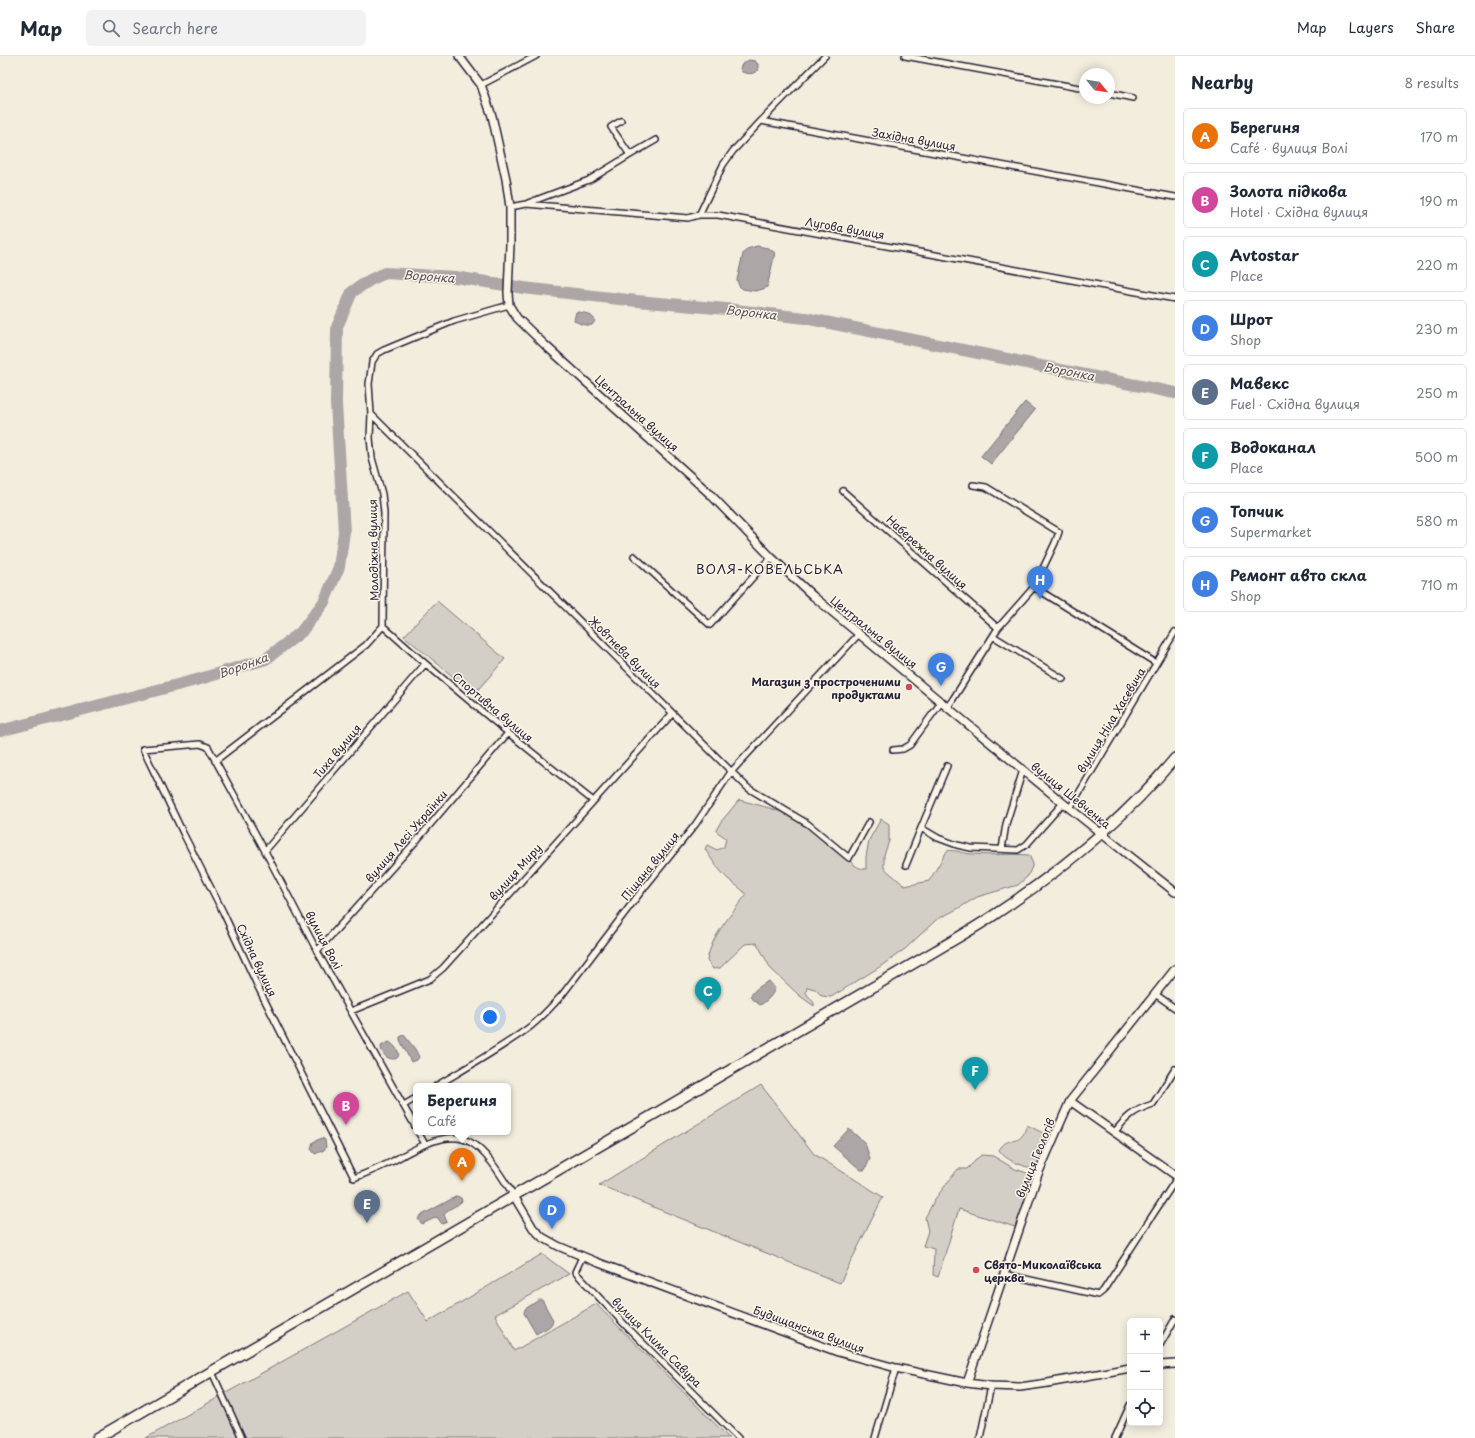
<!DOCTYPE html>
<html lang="en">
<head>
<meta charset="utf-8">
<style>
	:root { --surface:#fff; --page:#f2f2f3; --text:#1f2937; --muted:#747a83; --line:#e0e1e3; --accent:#1a73e8 }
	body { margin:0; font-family:"Playpen Sans",sans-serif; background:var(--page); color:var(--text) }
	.controls { position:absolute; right:12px; bottom:12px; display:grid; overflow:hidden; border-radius:6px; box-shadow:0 2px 10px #0003 }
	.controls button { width:36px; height:36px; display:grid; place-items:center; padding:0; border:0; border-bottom:1px solid var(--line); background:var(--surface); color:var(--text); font:20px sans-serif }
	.compass { position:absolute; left:1079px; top:12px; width:36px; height:36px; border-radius:50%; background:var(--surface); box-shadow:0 2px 10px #0003; rotate:120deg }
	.you { position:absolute; left:490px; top:961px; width:14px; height:14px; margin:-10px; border:3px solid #fff; border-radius:50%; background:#1a73e8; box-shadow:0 0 0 6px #1a73e833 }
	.badge { display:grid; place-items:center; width:26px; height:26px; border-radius:50%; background:var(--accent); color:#fff; font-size:13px; font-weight:700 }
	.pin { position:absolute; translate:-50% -33px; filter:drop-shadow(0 1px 2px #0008) }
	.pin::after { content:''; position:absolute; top:21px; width:14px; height:12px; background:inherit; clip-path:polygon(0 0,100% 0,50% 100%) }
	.popup { position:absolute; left:413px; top:1027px; width:98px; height:52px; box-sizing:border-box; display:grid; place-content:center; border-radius:6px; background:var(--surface); filter:drop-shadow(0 1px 3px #0005); font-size:13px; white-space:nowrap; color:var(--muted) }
	.popup b { font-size:15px; color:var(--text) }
	.popup::after { content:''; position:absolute; left:50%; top:100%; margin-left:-8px; border:8px solid transparent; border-top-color:var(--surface) }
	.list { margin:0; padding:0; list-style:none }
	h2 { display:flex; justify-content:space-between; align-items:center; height:52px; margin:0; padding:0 16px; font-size:17px }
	h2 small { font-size:13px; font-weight:400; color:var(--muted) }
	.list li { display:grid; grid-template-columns:26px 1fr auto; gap:12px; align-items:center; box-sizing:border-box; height:56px; margin:0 8px 8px; padding:0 8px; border:1px solid var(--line); border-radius:6px }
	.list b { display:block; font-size:15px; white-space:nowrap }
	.list p { margin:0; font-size:13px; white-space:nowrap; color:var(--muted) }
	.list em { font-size:13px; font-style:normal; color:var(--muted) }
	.icon { flex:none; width:22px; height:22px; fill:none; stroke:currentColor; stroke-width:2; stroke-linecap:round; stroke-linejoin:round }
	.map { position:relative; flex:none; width:1175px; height:1382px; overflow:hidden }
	header { display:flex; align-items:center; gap:24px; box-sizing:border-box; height:56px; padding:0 20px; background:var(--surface); border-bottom:1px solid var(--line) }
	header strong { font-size:19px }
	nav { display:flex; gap:22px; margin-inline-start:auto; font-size:14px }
	.search { width:280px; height:36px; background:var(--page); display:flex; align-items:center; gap:10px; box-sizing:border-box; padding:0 14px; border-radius:6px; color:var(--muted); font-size:15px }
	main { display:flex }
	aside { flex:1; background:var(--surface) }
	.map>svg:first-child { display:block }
</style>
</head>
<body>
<header>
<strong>Map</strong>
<div class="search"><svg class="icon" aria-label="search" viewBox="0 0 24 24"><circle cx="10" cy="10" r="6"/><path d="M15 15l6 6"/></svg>Search here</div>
<nav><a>Map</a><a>Layers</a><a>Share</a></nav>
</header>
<main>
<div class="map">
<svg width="1175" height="1382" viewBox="0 0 1175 1382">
	<rect width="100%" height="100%" fill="#f3edde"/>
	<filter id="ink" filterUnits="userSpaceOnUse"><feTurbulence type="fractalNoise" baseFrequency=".025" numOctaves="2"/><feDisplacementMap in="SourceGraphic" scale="8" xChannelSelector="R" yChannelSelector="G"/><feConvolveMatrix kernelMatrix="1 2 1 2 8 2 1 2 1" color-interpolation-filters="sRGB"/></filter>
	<g filter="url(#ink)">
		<path fill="#d4cfc6" stroke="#7b7880" d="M437,545L505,603L474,638L404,580Z
			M739,744C759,749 785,755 803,766C815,772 825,782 835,790C844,797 854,814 866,813V801L869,784L881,763L889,768V785L884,799V812L905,830L929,825L947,795C956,793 963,798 972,798C991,800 1010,797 1029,799L1033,808L1028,820L1018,829L977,841L959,852L936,864L905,893L878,912L831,941L822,940L815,933L807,931L806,937L814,947V950L800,940L771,913L757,887L745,888L720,912L713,913L707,905C711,880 731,859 746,839C742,832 733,828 727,822C718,813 711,803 705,793L707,789L717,794L724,791L726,782L716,775L720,767Z
			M761,1029L814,1098L883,1141L840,1227L599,1129Z
			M1027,1069L1049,1080L1036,1111L1032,1113C1020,1108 1006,1105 999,1094C1008,1080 1015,1088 1021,1081C1024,1079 1025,1073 1027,1069Z
			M981,1099L993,1100L1015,1113L1030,1118L1032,1126L1015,1171L959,1153L938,1221L933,1219L934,1193L923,1190L928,1175L925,1162L935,1143L958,1113H967Z
			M542,1198L569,1218L495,1259L514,1295L596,1248L729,1382H146L408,1235L428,1266Z"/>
		<path fill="#aca7a6" stroke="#75727b" d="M749,4L755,5L758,8V14C752,19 749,18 742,16L740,12L743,7Z
			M757,190L768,192L775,197L767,231L763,233L755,235L743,233L739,230L737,224L743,198L747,193Z
			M576,256C583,256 593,258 595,265L592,269C587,270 578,268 574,264Z
			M1025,346L1035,354L991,408L981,400Z
			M769,925L775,932C773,939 766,946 760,949L750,941C754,933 762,929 769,925Z
			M404,979L415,993L419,1001L417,1004L411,1006L400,984V981Z
			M389,986C392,987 393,989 396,992C407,1007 381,1007 381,990Z
			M849,1073L865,1087L870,1103L865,1114H861L833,1090Z
			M322,1082L325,1084L326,1091L324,1094L315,1098L311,1093L313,1086Z
			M457,1140L461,1142L462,1145C457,1151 447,1152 444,1159L447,1166L442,1168L437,1161L422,1168L418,1163L420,1160Z
			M539,1244H542L553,1264C552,1272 542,1274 536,1278L524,1257L525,1253Z"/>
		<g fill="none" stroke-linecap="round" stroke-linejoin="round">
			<path stroke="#aca7a6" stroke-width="12" d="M0,675L200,623L266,603L301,576L324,546L339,511L344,476L336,348L337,271L352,236L370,224L385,217L455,221L524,232L637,245L726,253L805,262L1175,337"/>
			<g stroke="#22223b" stroke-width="8">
				<path id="street" d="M905,0L1085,33
					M481,29L536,0
					M1109,37L1133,42
					M621,65L611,71L630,99
					M761,65L825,0
					M528,147L589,124L630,99L656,84
					M510,151L526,148L688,162L699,159H718L1175,243
					M699,159L723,109L733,95L761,65L1175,141
					M371,358L748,732L808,768L849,802L869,766
					M843,435L998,572
					M634,500L710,569L771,501
					M1034,531L1156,607
					M383,570C450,631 521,688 592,744
					M993,580L1063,623
					M948,651L998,572L1034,531L1055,487L1059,476L986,431L973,429
					M893,694L903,693L910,689L942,645
					M215,705L366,589L383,570L384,457L382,438L372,402L370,382L371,358L369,328L372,306L377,298L384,294L454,265L509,249
					M947,710L921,772L938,782L957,789L971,792L1018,794L1027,788L1063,747
					M1070,752L1175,576
					M1002,793L1006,768L1023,714
					M265,795L425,608
					M906,809L921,772
					M317,895L418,783L508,677
					M1155,938L1175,952
					M351,955L430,923L443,912L672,658
					M436,1030C466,1012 498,994 527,973C540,964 551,951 562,939L640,837L695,769L731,716L859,578
					M404,1049L416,1042
					M416,1072L317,895L265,795L208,691L200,688L143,693L183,777L223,856L258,931L354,1122C367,1117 379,1112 391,1106C411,1095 447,1072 470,1086C488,1096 503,1123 514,1140
					M418,1076L425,1088
					M1114,1077C1126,1061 1134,1054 1153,1048L1175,1013
					M582,1201L575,1216L628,1272L738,1382
					M1004,1218L1098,1239L1103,1235L1175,1125
					M1160,1289L1175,1263
					M212,1316L242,1382
					M875,1382L896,1312
					M980,1382L991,1330
					M1115,1382L1130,1349"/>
			</g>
			<g stroke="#22223b" stroke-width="10">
				<path id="secondary" d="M459,0L481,29L492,60L506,123L510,151V188L508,237L509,249L517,262L545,289L710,438L771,501L813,540L1063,747L1175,836
					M1070,1045L1175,1119
					M514,1140L533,1172L542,1181L558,1190L599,1207L838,1296L896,1312L967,1327L991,1330L1020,1331L1048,1327L1130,1312
					M1160,1309L1175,1308
					M967,1327L1038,1118L1070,1045L1175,913"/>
			</g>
			<g stroke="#22223b" stroke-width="12">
				<path id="highway" d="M97,1382L935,895C955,883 977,871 997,857C1062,814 1125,762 1175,702"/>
			</g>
			<use href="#street" stroke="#fcf5e5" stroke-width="5"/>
			<use href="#secondary" stroke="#fcf5e5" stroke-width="7"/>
			<use href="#highway" stroke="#fcf5e5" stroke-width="9"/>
		</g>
	</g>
	<g fill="#d1495b" stroke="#fcf5e5" stroke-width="1.5">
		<circle cx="909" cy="631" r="4"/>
		<circle cx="976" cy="1214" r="4"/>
	</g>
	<g text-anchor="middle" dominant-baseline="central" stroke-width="3" stroke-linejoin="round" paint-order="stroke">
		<g font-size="11" fill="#22223b" stroke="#fcf5e5">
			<text transform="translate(914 83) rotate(10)">Західна вулиця</text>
			<text transform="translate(845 172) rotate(10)">Лугова вулиця</text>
			<text transform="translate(637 357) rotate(42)">Центральна вулиця</text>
			<text transform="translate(373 494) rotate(-91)">Молодіжна вулиця</text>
			<text transform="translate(927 496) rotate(42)">Набережна вулиця</text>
			<text transform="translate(874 576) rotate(39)">Центральна вулиця</text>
			<text transform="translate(625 596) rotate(45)">Жовтнева вулиця</text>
			<text transform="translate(493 651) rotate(40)">Спортивна вулиця</text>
			<text transform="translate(1111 664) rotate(-59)">вулиця Ніла Хасевича</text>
			<text transform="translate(337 695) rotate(-50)">Тиха вулиця</text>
			<text transform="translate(1071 739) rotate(39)">вулиця Шевченка</text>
			<text transform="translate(406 780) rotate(-49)">вулиця Лесі Українки</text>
			<text transform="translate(650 810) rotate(-51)">Піщана вулиця</text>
			<text transform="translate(515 816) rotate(-48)">вулиця Миру</text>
			<text transform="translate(324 884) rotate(62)">вулиця Волі</text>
			<text transform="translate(257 904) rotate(65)">Східна вулиця</text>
			<text transform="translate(1035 1102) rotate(-68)">вулиця Геологів</text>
			<text transform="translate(809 1273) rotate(20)">Будищанська вулиця</text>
			<text transform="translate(657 1286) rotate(45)">вулиця Клима Савура</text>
		</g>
		<g font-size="11" font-weight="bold" fill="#22223b" stroke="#fcf5e5" text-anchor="end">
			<text x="901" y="625">Магазин з простроченими<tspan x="901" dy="13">продуктами</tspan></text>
			<text x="984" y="1208" text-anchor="start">Свято-Миколаївська<tspan x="984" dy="13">церква</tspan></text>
		</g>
		<g font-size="12" font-style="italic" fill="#525160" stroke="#fcf5e5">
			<text transform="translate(429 220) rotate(4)">Воронка</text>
			<text transform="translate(751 256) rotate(6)">Воронка</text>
			<text transform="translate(1069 315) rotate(11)">Воронка</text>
			<text transform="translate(243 609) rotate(-20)">Воронка</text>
		</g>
		<g font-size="13" letter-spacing="1" fill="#22223b" stroke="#fcf5e5">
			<text x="770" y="512">ВОЛЯ-КОВЕЛЬСЬКА</text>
		</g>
	</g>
</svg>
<div class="controls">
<button>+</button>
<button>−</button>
<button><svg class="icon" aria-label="locate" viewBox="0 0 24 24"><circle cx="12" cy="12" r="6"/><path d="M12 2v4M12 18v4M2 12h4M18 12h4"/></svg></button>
</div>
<svg class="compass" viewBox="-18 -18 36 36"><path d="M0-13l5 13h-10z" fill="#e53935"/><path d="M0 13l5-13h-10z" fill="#747a83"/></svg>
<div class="you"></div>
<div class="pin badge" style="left:462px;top:1125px;background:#e8710a">A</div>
<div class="popup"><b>Берегиня</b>Café</div>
<div class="pin badge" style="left:346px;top:1069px;background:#d1479c">B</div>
<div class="pin badge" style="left:708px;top:954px;background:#0f9aa8">C</div>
<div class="pin badge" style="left:552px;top:1173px;background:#3f7fe0">D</div>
<div class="pin badge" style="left:367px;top:1167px;background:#5c6f8a">E</div>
<div class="pin badge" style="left:975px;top:1034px;background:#0f9aa8">F</div>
<div class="pin badge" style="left:941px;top:630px;background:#3f7fe0">G</div>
<div class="pin badge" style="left:1040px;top:543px;background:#3f7fe0">H</div>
</div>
<aside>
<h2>Nearby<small>8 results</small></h2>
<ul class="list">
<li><span class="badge" style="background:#e8710a">A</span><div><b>Берегиня</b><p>Café · вулиця Волі</p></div><em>170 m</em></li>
<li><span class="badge" style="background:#d1479c">B</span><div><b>Золота підкова</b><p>Hotel · Східна вулиця</p></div><em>190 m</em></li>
<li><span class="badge" style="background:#0f9aa8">C</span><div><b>Avtostar</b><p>Place</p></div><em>220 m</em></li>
<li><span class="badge" style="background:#3f7fe0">D</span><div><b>Шрот</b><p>Shop</p></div><em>230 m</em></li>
<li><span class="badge" style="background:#5c6f8a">E</span><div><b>Мавекс</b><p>Fuel · Східна вулиця</p></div><em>250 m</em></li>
<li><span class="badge" style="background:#0f9aa8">F</span><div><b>Водоканал</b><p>Place</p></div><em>500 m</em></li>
<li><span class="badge" style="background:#3f7fe0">G</span><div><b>Топчик</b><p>Supermarket</p></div><em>580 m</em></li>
<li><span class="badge" style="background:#3f7fe0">H</span><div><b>Ремонт авто скла</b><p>Shop</p></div><em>710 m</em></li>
</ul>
</aside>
</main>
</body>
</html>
